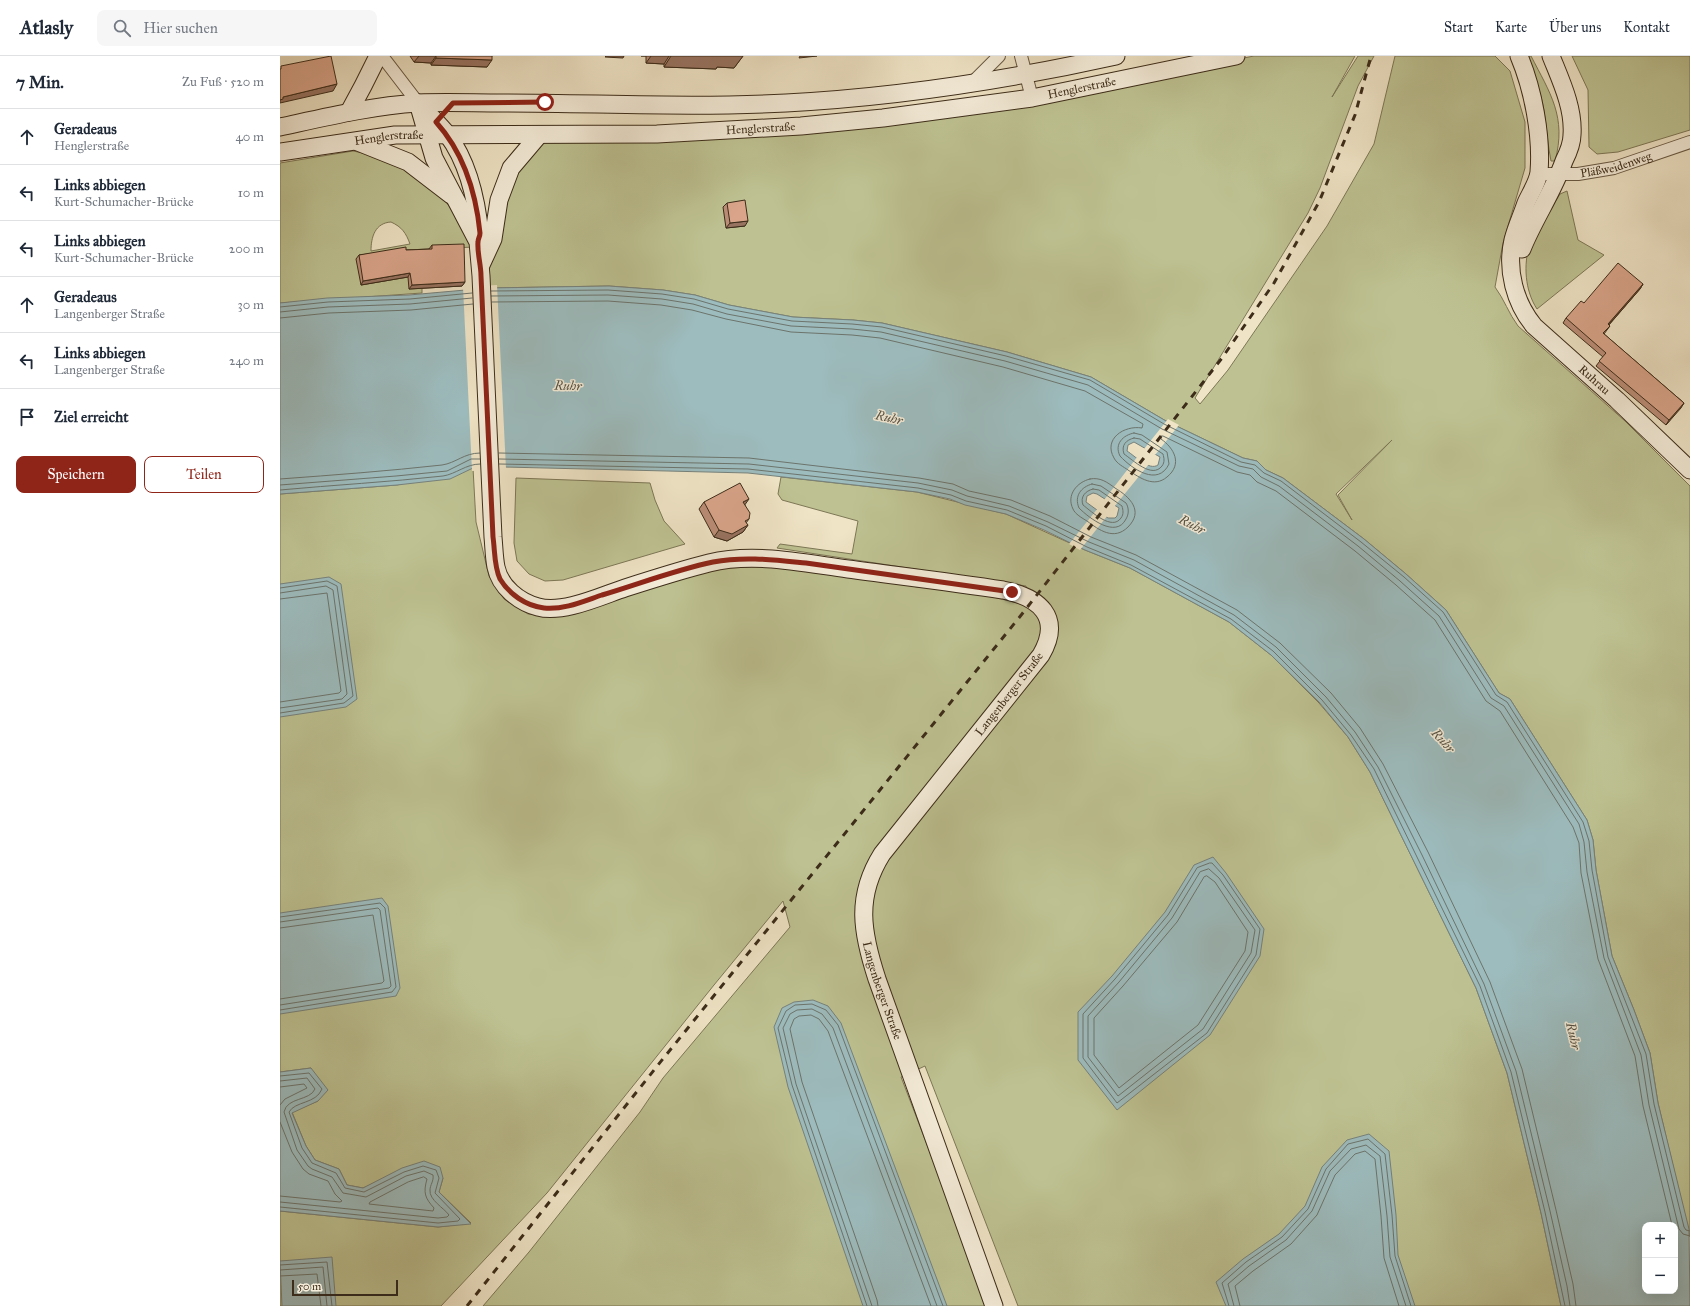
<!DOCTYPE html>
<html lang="de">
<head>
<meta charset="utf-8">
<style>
	:root { --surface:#fff; --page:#f6f6f7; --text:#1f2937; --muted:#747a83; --line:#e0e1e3; --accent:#8f2418 }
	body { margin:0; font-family:"IM FELL Great Primer",serif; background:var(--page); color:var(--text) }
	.controls { position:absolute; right:12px; bottom:12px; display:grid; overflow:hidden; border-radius:8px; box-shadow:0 4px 16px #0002 }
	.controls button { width:36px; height:36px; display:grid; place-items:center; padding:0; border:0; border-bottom:1px solid var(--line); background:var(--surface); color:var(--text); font:20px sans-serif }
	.scale { position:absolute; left:12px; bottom:10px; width:106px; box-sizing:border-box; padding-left:4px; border:2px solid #3c2c19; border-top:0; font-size:11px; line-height:14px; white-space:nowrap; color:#3c2c19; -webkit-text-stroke:3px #f5edda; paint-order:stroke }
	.stop { position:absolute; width:12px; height:12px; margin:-9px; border:3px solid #8f2418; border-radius:50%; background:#fff }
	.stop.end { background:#8f2418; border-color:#fff; box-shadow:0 1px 4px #0008 }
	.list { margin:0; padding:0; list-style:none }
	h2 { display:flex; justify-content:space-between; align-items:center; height:52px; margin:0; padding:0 16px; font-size:17px }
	h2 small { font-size:13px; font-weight:400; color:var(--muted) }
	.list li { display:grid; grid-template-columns:26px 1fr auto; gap:12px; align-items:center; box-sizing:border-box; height:56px; padding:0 16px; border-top:1px solid var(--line) }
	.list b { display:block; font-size:15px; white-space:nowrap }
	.list p { margin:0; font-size:13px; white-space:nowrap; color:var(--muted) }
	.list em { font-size:13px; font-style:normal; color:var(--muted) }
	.actions { display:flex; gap:8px; padding:12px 16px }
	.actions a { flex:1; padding:9px 0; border:1px solid var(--accent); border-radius:8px; text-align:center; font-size:14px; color:var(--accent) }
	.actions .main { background:var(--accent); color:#fff }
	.icon { flex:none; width:22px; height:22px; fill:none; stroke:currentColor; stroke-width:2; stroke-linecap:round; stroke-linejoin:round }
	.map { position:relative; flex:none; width:1410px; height:1250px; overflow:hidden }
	header { display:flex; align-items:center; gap:24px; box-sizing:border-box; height:56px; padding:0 20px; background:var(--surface); border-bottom:1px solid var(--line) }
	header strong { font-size:19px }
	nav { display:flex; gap:22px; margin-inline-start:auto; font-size:14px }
	.search { width:280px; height:36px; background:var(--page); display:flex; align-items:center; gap:10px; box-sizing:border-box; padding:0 14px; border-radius:8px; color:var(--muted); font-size:15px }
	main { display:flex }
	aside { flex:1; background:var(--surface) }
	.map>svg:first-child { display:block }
</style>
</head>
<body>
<header>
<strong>Atlasly</strong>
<div class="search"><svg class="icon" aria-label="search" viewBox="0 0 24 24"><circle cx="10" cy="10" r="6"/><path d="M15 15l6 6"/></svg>Hier suchen</div>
<nav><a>Start</a><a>Karte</a><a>Über uns</a><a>Kontakt</a></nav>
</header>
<main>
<aside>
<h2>7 Min.<small>Zu Fuß · 520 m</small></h2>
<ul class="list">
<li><svg class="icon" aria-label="ahead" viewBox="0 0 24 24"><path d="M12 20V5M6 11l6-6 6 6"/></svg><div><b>Geradeaus</b><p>Henglerstraße</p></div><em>40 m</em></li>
<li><svg class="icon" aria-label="left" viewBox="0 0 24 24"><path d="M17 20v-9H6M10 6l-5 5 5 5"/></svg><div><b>Links abbiegen</b><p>Kurt-Schumacher-Brücke</p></div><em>10 m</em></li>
<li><svg class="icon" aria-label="left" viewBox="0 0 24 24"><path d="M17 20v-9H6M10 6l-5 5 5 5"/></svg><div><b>Links abbiegen</b><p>Kurt-Schumacher-Brücke</p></div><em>200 m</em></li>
<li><svg class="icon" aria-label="ahead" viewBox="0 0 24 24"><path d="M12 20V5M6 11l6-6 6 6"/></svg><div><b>Geradeaus</b><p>Langenberger Straße</p></div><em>30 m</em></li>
<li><svg class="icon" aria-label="left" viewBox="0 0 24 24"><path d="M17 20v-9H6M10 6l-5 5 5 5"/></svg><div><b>Links abbiegen</b><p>Langenberger Straße</p></div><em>240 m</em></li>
<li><svg class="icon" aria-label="arrive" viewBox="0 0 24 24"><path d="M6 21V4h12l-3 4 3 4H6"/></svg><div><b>Ziel erreicht</b></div></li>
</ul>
<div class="actions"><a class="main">Speichern</a><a>Teilen</a></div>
</aside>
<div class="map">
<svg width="1410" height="1250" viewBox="0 0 1410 1250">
	<rect width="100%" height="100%" fill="#efe4c6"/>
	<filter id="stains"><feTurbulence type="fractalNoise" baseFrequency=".005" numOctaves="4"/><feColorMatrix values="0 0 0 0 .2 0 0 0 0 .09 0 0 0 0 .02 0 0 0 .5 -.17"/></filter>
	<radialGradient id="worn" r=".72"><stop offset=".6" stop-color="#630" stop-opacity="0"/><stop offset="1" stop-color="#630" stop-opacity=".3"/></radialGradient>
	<path fill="#bec292" stroke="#7d7756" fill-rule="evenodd" d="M974,0H1075L1052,41L1078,0H1094L1078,30L1040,132L1028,157L915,342L920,348L948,314L1047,170L1094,88L1115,0H1215L1230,15L1245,66V112L1223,187L1215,231C1224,243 1229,258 1238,270L1345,365L1410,430V1181L1378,1047L1370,997L1354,954L1332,900L1316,814L1313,784L1307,764L1230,643L1219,637L1166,554L1126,518L1084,483L1003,422L986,414L977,405L963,402L886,365L811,321L727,296L602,267L573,264L513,261L449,249L415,239L383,234L329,230L208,232L203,184L219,145L261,81H291L754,43ZM1112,384L1058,439L1072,464L1056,438Z
		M1245,0H1251C1270,37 1287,61 1275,105H1271C1268,90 1267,76 1265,62C1263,40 1254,19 1245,0Z
		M1292,0H1410V74L1338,96L1317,98L1309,91L1308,34Z
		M73,95L103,101L150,128L169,150L194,186V191L149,193L142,197V237L0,247V107ZM111,166C122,171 126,177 130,188L91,195C91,181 95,167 111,166Z
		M1287,135L1298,184L1324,199L1257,253C1245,235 1243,208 1250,188C1255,173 1272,152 1280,138Z
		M193,412L196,466L209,520L224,543L248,558L275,561L426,513L493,510L574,519L637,531L686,534L749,550L746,530L497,492L500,488L572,498L578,465L502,444L498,438L501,421L637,436L726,458L805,494L850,512L949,566L991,599L1039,647L1068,681L1090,716L1196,932L1227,1017L1261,1157L1281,1250H738L645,1010L621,1021L709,1250H203L249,1196L360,1056L383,1022L510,871L503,845L434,929L267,1137L161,1250H0V1155L158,1171L191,1167L159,1136L163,1122L101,1124L83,1132L67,1129L59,1113L35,1104L26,1090L12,1056L38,1045L31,1012L0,1016V438L117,429Z
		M236,422L370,427L375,444L384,465L405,488L283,524L265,525L249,518L237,505L234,487Z"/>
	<path fill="#9dbcbe" stroke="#76827c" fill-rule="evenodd" d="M329,230L383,234L415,239L449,249L513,261L573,264L602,267L727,296L811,321L886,365L963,402L977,405L986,414L1003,422L1084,483L1126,518L1166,554L1219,637L1230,643L1307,764L1313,784L1316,814L1332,900L1354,954L1370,997L1378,1047L1409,1173L1410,1250H1281L1261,1157L1227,1017L1196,932L1090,716L1068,681L1039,646L991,599L949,566L850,512L805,494L764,474L726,458L685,449L670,443L637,436L468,417L224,411L193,412L170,423L117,429L0,438V247L47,242L129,239L208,232ZM854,386L880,401L878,409C869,415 855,400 847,395L848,389ZM813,437L817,438L839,452L837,460L835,462H828L806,446L807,440ZM1365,1169H1395V1235H1365Z
		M49,521L61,528L77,643L66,651L0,661V528Z
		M933,801L946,817L984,873L980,900L930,979L837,1054L798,1004V956L832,920L885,856L914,809Z
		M102,842L108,850L120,932L116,940L0,958V857Z
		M533,944L548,950L561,967L667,1250H583L508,1031L494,971L502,952L514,946Z
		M31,1012L48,1034L38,1045L12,1057L26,1090L35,1104L59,1113L67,1129L83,1132L122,1112L144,1105L160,1111L163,1122L159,1136L191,1168L158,1171L0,1155V1016Z
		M1089,1078L1109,1095L1116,1159L1118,1199L1135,1250H946L936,1226L963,1203L999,1178L1025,1150L1042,1111L1067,1084Z
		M52,1201L56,1250H2L0,1205Z"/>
	<path fill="#efe4c6" d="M217,229L226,413L192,415L183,231Z
		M888,363L899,369L875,399L864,393Z
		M858,400L869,408L834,451L824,444Z
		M818,452L828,459L800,494L789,488Z"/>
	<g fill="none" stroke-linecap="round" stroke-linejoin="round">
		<path stroke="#6c746c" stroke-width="1" d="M211,235L328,234L382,238L414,243L448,253L512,265L572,268L602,271L726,300L810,324L884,368L961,406L975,409L984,417L1001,425L1081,486L1124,521L1163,556L1216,639L1227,646L1303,766L1309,785L1312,814L1328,901L1366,998L1374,1048L1404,1171L1406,1174L1410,1175
			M211,240L328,239L382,243L413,248L447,258L511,270L572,273L601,276L725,305L808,329L882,373L959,410L973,413L981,421L999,430L1078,490L1120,525L1159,560L1211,642L1224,650L1299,768L1304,786L1307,816L1324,902L1361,999L1369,1049L1399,1173L1403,1178L1410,1180
			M212,246L328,245L381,249L412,254L446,263L511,276L572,279L600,282L723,311L805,335L863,368L862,372C844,369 823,383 834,402C837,408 844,411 848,414C860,422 874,432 887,421C903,408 894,392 881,383V380H883L957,416L970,419L977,426L996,435L1075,495L1116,529L1155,564L1206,645L1220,655L1293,771L1299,787L1301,817L1318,903L1355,1000L1363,1050L1392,1169
			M0,251L48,246L130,243L192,237
			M0,256L48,251L130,248L192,242
			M0,262L49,257L131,254L193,248
			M854,377L862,379L887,396L889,408C878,431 852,413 840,400C834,388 843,379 854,377Z
			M854,382L860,383L883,398C884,402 885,406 882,410C872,423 853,404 844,398C841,389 846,384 854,382Z
			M219,397L469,402L639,422L673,428L689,435L731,444L770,460L811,481L856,499L957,554L1000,587L1051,637L1080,672L1103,708L1148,796L1210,926L1242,1013L1276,1154L1293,1228L1296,1250
			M219,403L469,408L638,427L672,434L687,440L729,450L768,466L809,486L854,504L954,559L996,591L1046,641L1075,676L1098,711L1142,799L1204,928L1236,1015L1270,1155L1287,1230L1290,1250
			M219,408L468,413L638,432L671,439L686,445L727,454L766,470L807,491L851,509L951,563L993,595L1042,644L1071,679L1094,713L1200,930L1231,1016L1265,1156L1285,1250
			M0,423C54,419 108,415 162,409C176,407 184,397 200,397
			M810,423C820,421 827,426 835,432C850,441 864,455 848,471C834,485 819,474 807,465C802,462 795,458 793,453C786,439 797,426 810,423Z
			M812,428L821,430L846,447C849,452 849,458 846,463C836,483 809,462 799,452C794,440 801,431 812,428Z
			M0,429L116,420L167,415L191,403H200
			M813,433L819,434L842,450C843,454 844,458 841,462C832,475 812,456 803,449C800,441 805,435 813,433Z
			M0,434C54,429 109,426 163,420C176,418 186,408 200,408
			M0,532L47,525L57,530L73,640L64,647L0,657
			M0,537L46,530L53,534L67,638L62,643L0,652
			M0,543L47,537L61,635L59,637L0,646
			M930,807H932L943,819L980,873L976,899L927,977L837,1047L803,1002V958L835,923L888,859L917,812Z
			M929,813L939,822L975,874L971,897L923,973L838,1040L808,1001V960L839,926L892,862L920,816Z
			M927,820L935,826L968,876L965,895L918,969L839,1032L814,999V962L843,930L897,866L924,821Z
			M0,861L100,847L105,852L116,931L112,936L0,954
			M0,866L98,852L100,854L111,930L109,932L0,949
			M0,872L93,859L104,925L102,927L0,943
			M0,1020L29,1017L42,1033C36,1048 15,1045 9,1056L22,1092L32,1107L56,1117L65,1132L84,1136L124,1116L143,1110L156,1114L159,1122L155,1137L180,1163L178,1165L158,1167L0,1151
			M0,1025L27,1022L35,1033C30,1045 7,1041 4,1056L17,1094L28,1110L32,1113L52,1121L63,1137L86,1141L126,1120L144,1115L153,1119C154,1125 150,1129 150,1134C149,1144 164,1152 169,1159L167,1161L158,1162L0,1146
			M0,1031L24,1028L27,1032L5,1043L0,1049
			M0,1066L12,1096L23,1113L29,1118L48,1125L55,1138L62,1145L60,1146L0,1140
			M144,1121L147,1123C143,1137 145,1142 154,1152L153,1155L89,1148L90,1146L128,1126Z
			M0,1209L47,1206L52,1250
			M0,1214L43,1211L47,1250
			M0,1220L37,1218L41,1250
			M587,1250L512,1029L498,972L506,955L515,949L532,948L546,954L558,969L663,1250
			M592,1250L516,1028L503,972L510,958L517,954L532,953L542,958L553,972L657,1250
			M598,1250L597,1244L522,1026L510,973L514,963L519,960L531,959L539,963L548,975L651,1250
			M949,1250L942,1227L966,1206L1002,1181L1028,1153L1046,1113L1068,1088L1088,1083L1105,1098L1112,1159L1115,1200L1131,1250
			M954,1250L948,1228L969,1210L1006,1184L1032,1155L1050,1115L1071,1093L1086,1089L1100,1100L1107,1160L1110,1201L1126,1250
			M960,1250L955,1230L973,1215L1011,1188L1037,1159L1055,1119L1075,1098L1085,1095L1095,1103L1101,1160L1104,1202L1119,1250"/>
		<g stroke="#695a44" stroke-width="14">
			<g id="street">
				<path d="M102,0L138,47"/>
				<path d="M741,0L752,42"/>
				<path d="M693,26L719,0"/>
				<path id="s1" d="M1259,118H1298L1334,112L1410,86"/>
			</g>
		</g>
		<g stroke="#3c2c19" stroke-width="19">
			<g id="secondary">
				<path id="s2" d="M1239,0C1253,33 1262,80 1259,116C1258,126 1250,138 1246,147C1242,159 1236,172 1233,184C1226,214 1235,247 1254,270L1337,344L1410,414"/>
				<path id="s3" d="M138,47L154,102L198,186L201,220L213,481C214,491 214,501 216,511C220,531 239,546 258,551C283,558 321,540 345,532C373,523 401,514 429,507C474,496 523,507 568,513C620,520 671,526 723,534C759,541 783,561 761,599L602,798C575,841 582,877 597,923L714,1250"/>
				<path d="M140,49C149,59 159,68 167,78C188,106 197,146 200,180"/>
				<path d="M69,56L83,30L98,0"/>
				<path d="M0,71C46,61 91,50 138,47C166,46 194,47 222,47C317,47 411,52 506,47C617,41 728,24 836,0"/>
				<path d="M78,86L128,106L171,139"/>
				<path id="s4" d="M0,96L115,79L377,78L521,70L603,62L752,42L956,0"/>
				<path d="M1242,193C1254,163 1273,136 1284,105C1288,97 1292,88 1292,79C1294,52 1281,25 1271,0"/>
				<path d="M201,209L213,183L219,144L231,112L259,79"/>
			</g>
		</g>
		<use href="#street" stroke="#f5edda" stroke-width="12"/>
		<use href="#secondary" stroke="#f5edda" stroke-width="17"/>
		<path stroke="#3c2c19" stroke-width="3" stroke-dasharray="7 7" stroke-linecap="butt" d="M187,1250L378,1009L742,558L942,302L994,227L1039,146L1075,59L1091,0"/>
	</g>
	<path fill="#bb8d77" stroke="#3c2c19" d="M130,0H212L207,11L151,9V7L134,6Z
		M361,0H463L454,12L437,11L436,13L384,11V8L366,7V0Z
		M447,147L465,170L446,172L443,151Z
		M152,189L185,226L182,230L129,233L128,221L81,229L76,203L79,199L126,194L149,193Z
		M1363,228L1360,233L1329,269L1330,270L1324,278L1404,347L1386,369L1316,310L1323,301L1283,267L1286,262L1304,247Z
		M424,446L465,449L469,463L466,467L468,469L463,476L447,485L434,481L419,453Z"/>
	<path fill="#987361" stroke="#3c2c19" d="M139,0H156L151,7L134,6Z
		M326,0H344L343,2L325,1Z
		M371,0H389L384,8L366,7Z
		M391,0H463L454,12L437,11L436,13L384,11Z
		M520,0H537L519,2Z
		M156,2L212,4L207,11L151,9Z
		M57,28L53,35L0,47V44L3,41Z
		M468,165L465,170L446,172L450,167Z
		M130,217L128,221L81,229L83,225Z
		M185,226L182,230L129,233L132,229Z
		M1363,228L1360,233L1325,273L1328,268Z
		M1404,347L1401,352L1386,369L1389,364Z
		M469,443L464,450L463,446Z
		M468,469L463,476L447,485L434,481L439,474Z"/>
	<path fill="#d9a48a" stroke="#3c2c19" d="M51,0L57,28L3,41V43L0,44V13H1V10Z
		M156,0H212V4L156,2Z
		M465,144L468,165L450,167L447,147Z
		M184,188L185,226L132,229L130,217L83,225L79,199L126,191V194L152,193V189Z
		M1338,207L1363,228L1328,268L1330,270L1323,277L1404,347L1389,364L1319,305L1326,297L1286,262L1301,245L1304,247Z
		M460,427L469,443L463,446L470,457L469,463L465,465L468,469L452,478L439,474L424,446Z"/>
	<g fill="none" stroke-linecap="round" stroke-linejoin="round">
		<path stroke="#8f2418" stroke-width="5" d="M265,46L173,47L156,66C183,96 196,137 200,177C200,181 198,182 198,186C197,196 201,209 201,220L213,481C215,495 214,510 220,523C229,538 246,550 264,552C284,554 304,545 322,539C359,528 395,514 433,506C464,500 495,504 526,507L732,536"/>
	</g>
	<g text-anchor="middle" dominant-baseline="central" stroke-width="3" stroke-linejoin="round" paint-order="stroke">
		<g font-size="12" fill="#3c2c19" stroke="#f5edda">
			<text stroke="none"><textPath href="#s4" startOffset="806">Henglerstraße</textPath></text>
			<text stroke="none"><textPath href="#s4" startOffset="482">Henglerstraße</textPath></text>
			<text stroke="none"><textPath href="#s4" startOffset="110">Henglerstraße</textPath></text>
			<text stroke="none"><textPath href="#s1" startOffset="78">Pläßweidenweg</textPath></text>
			<text stroke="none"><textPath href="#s2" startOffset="364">Ruhrau</textPath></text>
			<text transform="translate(729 638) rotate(-52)">Langenberger Straße</text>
			<text stroke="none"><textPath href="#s3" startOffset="1504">Langenberger Straße</textPath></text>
		</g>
		<g font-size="13" font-style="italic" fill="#545042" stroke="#f5edda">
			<text transform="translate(288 330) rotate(1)">Ruhr</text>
			<text transform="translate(609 362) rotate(12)">Ruhr</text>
			<text transform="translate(912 469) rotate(27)">Ruhr</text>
			<text transform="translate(1163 685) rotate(48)">Ruhr</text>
			<text transform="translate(1293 980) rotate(77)">Ruhr</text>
		</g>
	</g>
	<rect width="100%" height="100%" filter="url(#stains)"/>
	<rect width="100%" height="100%" fill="url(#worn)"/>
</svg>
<div class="controls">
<button>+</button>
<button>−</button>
</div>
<div class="scale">50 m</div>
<div class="stop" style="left:265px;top:46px"></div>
<div class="stop end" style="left:732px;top:536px"></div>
</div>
</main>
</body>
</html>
